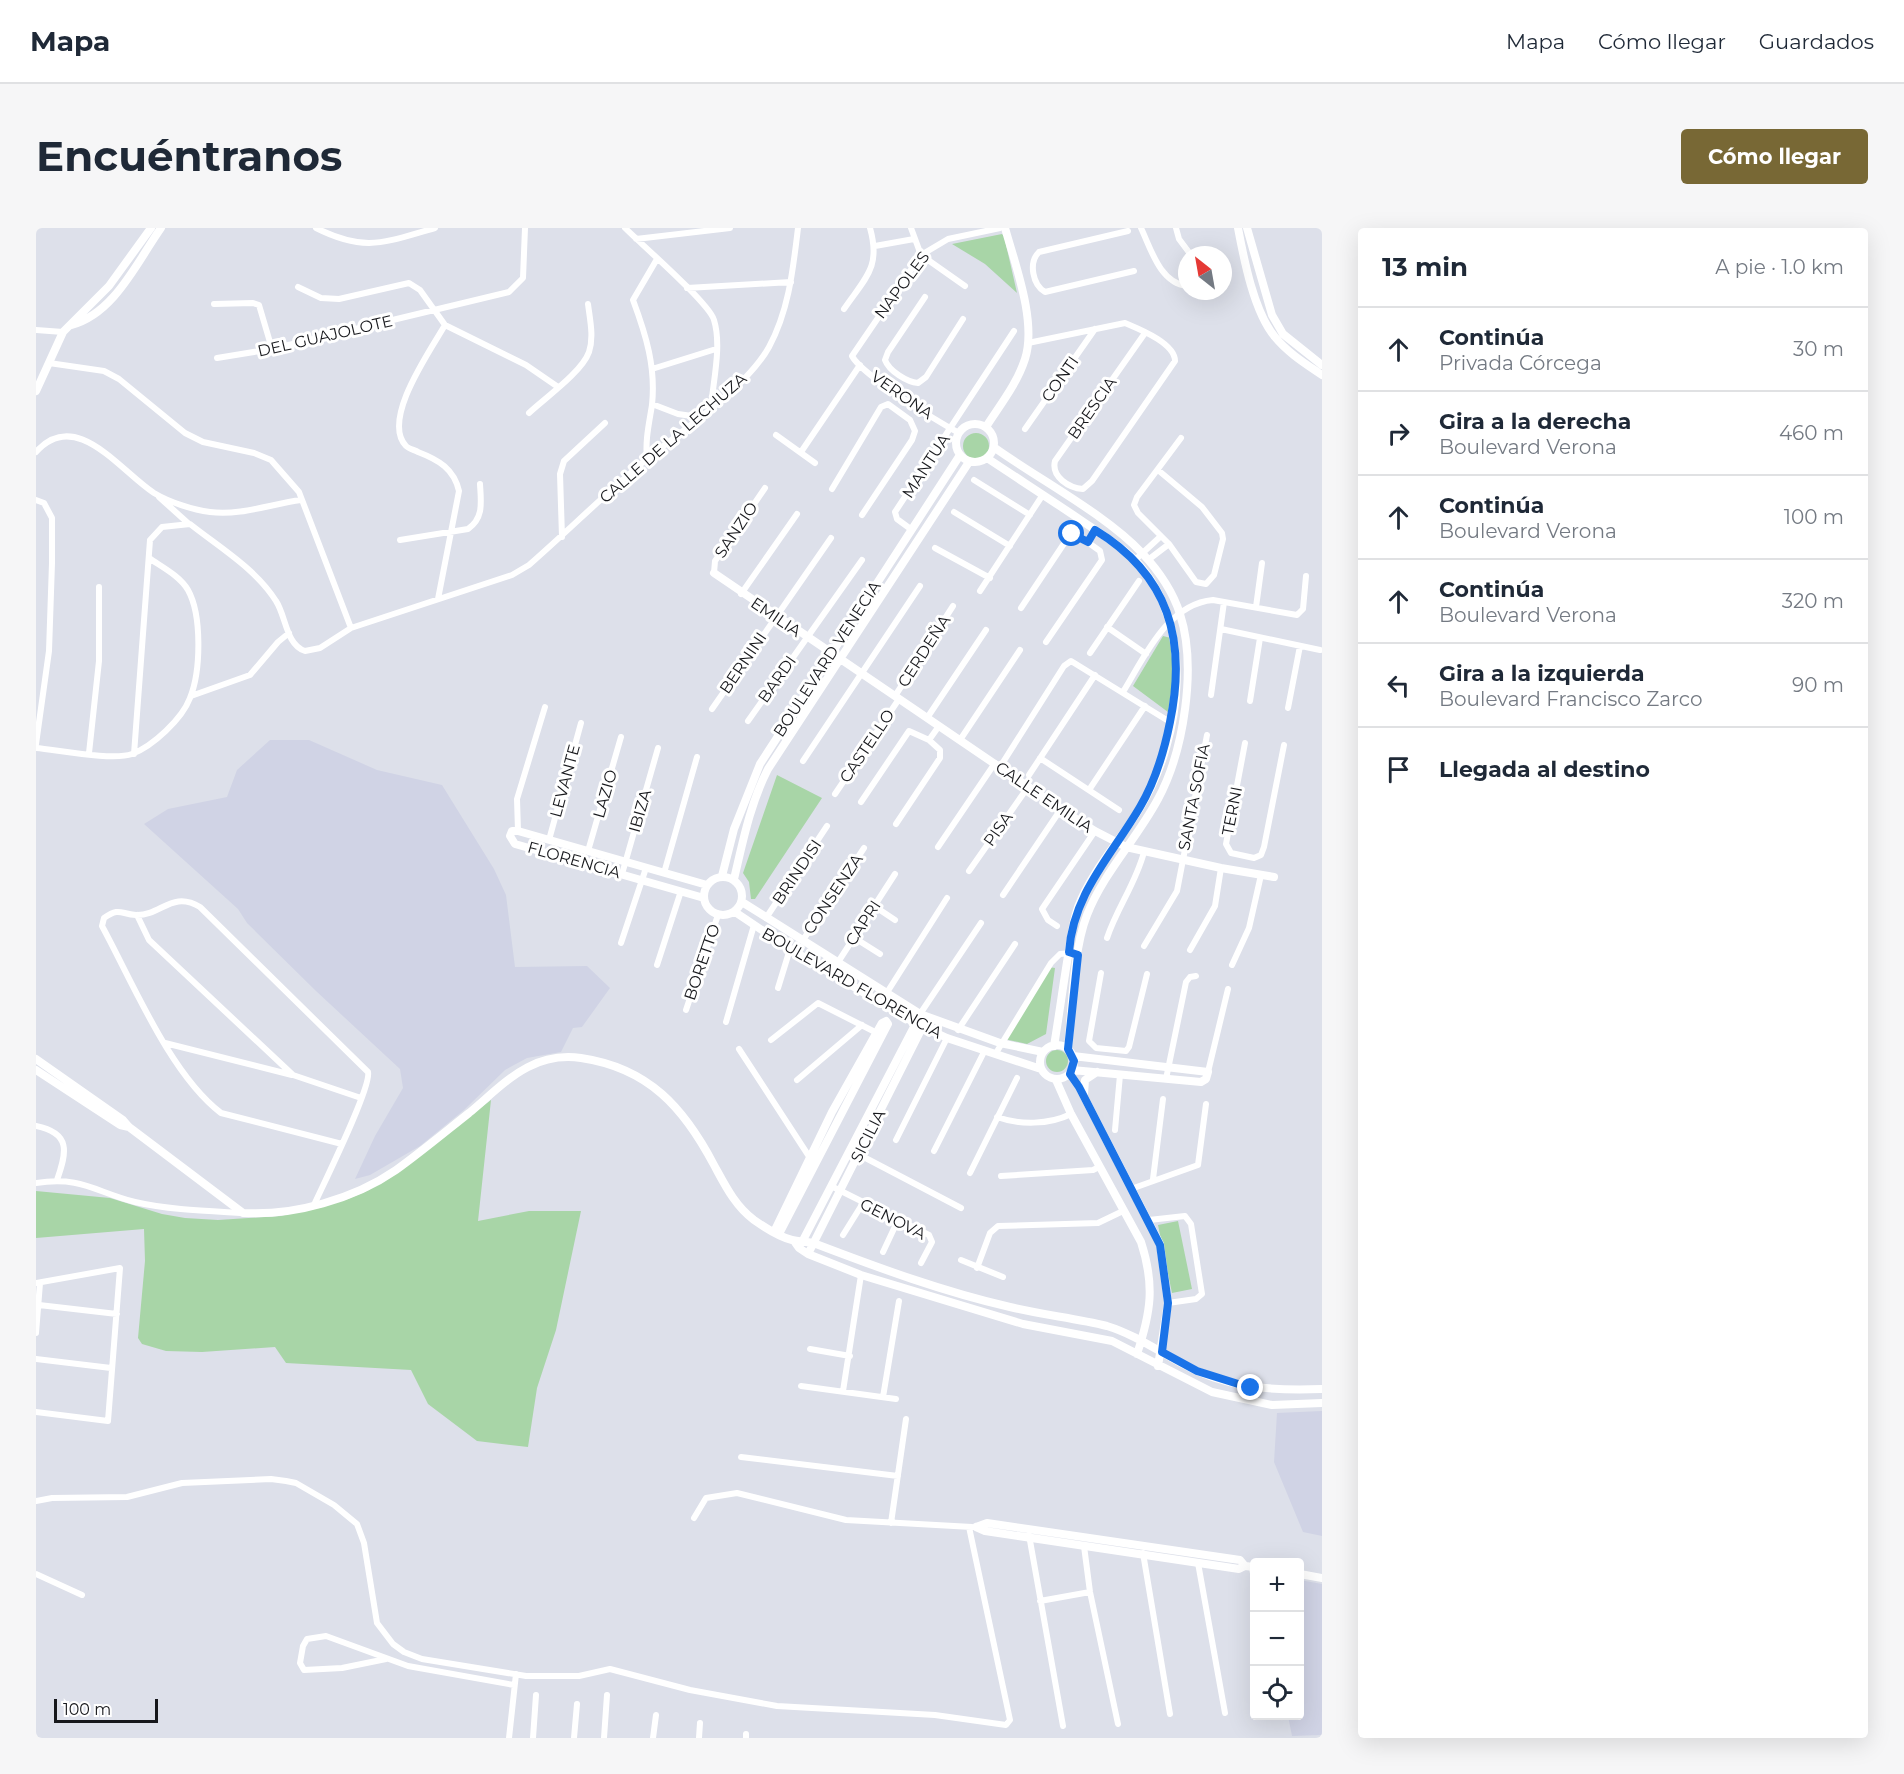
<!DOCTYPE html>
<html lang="es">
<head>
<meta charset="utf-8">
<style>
	:root { --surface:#fff; --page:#f6f6f7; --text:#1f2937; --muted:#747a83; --line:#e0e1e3; --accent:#786835 }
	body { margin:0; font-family:Montserrat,sans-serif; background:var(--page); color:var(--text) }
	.controls { position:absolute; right:18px; bottom:18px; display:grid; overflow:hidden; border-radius:6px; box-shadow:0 6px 24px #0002 }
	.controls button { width:54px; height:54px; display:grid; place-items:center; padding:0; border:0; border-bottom:2px solid var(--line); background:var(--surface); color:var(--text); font:30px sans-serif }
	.compass { position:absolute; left:1142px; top:18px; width:54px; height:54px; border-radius:50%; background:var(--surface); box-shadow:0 6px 24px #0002; rotate:329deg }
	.scale { position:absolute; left:18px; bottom:15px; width:104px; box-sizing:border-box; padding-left:6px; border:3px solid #17181c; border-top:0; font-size:16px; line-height:21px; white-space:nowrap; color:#17181c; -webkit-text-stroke:4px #fff; paint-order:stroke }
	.stop { position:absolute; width:18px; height:18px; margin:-14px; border:4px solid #1a73e8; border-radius:50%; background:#fff }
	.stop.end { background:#1a73e8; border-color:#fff; box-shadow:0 2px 6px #0008 }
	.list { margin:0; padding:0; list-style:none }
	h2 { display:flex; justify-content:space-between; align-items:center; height:78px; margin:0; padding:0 24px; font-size:26px }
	h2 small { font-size:20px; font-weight:400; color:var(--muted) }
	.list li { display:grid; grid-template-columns:39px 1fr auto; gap:18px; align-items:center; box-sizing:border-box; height:84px; padding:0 24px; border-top:2px solid var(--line) }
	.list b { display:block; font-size:22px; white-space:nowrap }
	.list p { margin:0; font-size:20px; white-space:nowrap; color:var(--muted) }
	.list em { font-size:20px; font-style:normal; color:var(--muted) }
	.icon { flex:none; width:33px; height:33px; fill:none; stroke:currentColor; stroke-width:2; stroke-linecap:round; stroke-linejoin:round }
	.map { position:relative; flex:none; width:1286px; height:1510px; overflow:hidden; border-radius:6px }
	header { display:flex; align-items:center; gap:36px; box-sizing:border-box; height:84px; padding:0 30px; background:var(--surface); border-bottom:2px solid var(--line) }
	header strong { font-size:28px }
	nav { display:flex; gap:33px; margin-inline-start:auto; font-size:21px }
	.intro { display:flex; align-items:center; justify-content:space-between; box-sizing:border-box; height:144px; padding:0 36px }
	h1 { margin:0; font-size:42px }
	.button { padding:15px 27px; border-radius:6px; background:var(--accent); color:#fff; font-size:21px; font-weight:700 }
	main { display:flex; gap:36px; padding:0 36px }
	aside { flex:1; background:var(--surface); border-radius:6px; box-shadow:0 6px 24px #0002 }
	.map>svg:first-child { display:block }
</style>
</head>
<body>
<header>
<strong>Mapa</strong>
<nav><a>Mapa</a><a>Cómo llegar</a><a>Guardados</a></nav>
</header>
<div class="intro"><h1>Encuéntranos</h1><a class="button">Cómo llegar</a></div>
<main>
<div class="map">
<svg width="1286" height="1510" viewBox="0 0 1286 1510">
	<rect width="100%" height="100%" fill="#dde0ea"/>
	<path fill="#d0d3e5" d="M234,512H273L341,542L406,557L458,641L470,667L479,739L551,738L574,760L546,799L537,800L525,824L491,830L469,842L428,882L384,918L334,947L319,951L339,908L367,860L364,841L280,763L211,695L202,681L108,596L132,581L191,569L201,542Z
		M1286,1183V1308L1267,1304L1238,1234L1241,1185Z
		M1264,1352L1286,1356V1507L1256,1508L1252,1488H1264Z"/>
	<path fill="#a8d5a7" d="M966,6L968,8L981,65L949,36L916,16Z
		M927 218a13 13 0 1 1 26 0a13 13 0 1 1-26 0Z
		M1127,408L1135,410L1139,437L1132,484L1097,458Z
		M741,547L786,570L719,671H715L713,654L707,645Z
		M1013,739L1019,740L1010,806L991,816L968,811Z
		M1010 833a11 11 0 1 1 22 0a11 11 0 1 1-22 0Z
		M455,872L442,993L493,983H545L520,1102L501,1160L492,1219L441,1213L392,1176L375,1142L250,1135L239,1119L166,1124L130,1123L106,1116L102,1110L109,1033L108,1001L0,1010V963L74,970L126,986L149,990L182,992L245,988L312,971L333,962Z
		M1142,993L1156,1061L1136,1065L1122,997Z"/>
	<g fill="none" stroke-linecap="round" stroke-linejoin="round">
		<path stroke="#fff" stroke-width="6" d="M280,0C330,25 349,14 399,0
			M589,0C605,16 673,75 678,92C686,118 677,153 675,180
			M875,0L885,27L929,58
			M1105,0C1115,21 1124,55 1151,58
			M1140,0L1143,11L1155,27
			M1092,3L1003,24C992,35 997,57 1009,64L1098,43
			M600,11L694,0
			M839,18L878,11
			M262,59L285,70L303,71L373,55L384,62L409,97L490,137L522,159
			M651,60L755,54
			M889,69L852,124L849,132C853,143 871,154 882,155L890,149L927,91
			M178,76L217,75L223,77L236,121
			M808,81C830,49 845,39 834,0
			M0,102L27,104
			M992,115L1089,95C1103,101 1139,115 1139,133L1056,253L1047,261C1033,260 1015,249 1019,233L1109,105
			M181,130L236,121L473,64L487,50L489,0
			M13,135L68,143L83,151L149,205L167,214L218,225L235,232L263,264L315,400
			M616,141L680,121
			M616,176L642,186L663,189
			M493,185C509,170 546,144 553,124C558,109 554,92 552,76
			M989,201L1059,101
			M923,205C901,193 826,147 816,128L885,27L912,11L964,0
			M740,207L779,235
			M0,224C40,179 84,243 118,265C133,274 157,282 174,284C204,288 235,276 265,272
			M765,224L824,137
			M611,232C609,212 613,196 616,177C620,139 610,107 597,72L621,31
			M1122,242L1166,279L1186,305L1187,311L1178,347L1170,356L1160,354L1133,316L1102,285L1098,277L1101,269L1145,210
			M938,252L994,287
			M796,261L845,179L852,176L874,192L879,203L876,212L826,287
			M123,269L153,296
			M0,272L8,275L16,290V335L13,423L0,516
			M918,284L974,318
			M876,302L861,291L859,284L978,103
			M526,309L524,246L528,233L569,195
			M364,312L432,301C448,290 445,274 444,256
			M899,320L954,350
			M1099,332L1125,308
			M1112,332L1133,316
			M678,345L679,333L729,260
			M944,363L1006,268
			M705,366L761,286
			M402,371L423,263C418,241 403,232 382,224C379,222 373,221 370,218C345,192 394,123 409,97
			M1220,379L1226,335
			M985,380L1033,308H1043L1064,323L1066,332L1010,414
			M1071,399L1110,426
			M1185,401L1284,422
			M1054,425L1103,353
			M1087,464C1108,430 1131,376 1177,372L1261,387L1267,381L1270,348
			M1175,467L1188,374
			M155,468L214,447L242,414L253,405
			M859,468L917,378
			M1214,473L1224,410
			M1252,480L1264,418
			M676,481L795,310
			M891,490L950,402
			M712,493L826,332
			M893,512L903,498
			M924,512L984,422
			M1209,515L1190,616L1195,625L1218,630L1225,627L1228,619L1248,517
			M0,520C22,522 77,533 96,526C117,518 146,491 154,470C165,443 166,387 152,362C144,348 126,339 113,330
			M53,525L63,433V359
			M98,526L114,312L126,299L154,296C183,319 220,341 240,373C250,388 250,417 269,423L284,420L315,400L476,347L493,337C533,302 571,264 612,230C648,201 711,159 733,119C753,82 757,41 762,0
			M1004,530L1083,582
			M767,533L884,358
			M964,539L1028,438L1035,433L1134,494
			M993,547L1059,447
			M1053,562L1109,478
			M799,566L863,471
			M825,574L873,503L893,512L904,522V530L860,596
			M482,603L481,571L509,479
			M513,612L545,495
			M902,619L959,535
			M552,623L585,509
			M933,643L992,559
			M628,645L661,529
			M586,646L622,520
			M967,667L1025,581
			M838,678L859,692
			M101,687L113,712L257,847L325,870
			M730,690L791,598
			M1021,698L1012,692L1006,681L1059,603
			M817,709L844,726
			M1071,710C1081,680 1100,655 1108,624
			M767,712L828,620
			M585,715L610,640
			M1108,718L1141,663L1171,507
			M1154,722L1179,678L1185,640
			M621,737L645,663
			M1196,737L1213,700L1225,647
			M795,745L859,646
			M1065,745L1053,813L1060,820L1090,823L1093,819L1111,746
			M742,760L754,721
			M850,766L911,670
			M650,782L682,687
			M884,786L945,695
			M690,794L718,697
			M922,802L979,716
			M735,812L782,775L843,806
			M129,815L256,847
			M703,821L776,933
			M960,825L1015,735L1024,726L1036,725
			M1172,844L1192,761
			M1130,851L1150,754L1154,749L1160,748
			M761,852L826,797
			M961,889C983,897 1013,897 1035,886
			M0,898C35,905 31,924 21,952
			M1079,902L1084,847
			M860,912L911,810
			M898,923L949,822
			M820,925L925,980
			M934,945L981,850
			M965,948L1057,942L1063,939
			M1117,951L1127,871
			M0,955C46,948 59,964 99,974C133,982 172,983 207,985
			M795,958L893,1007L896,1014L885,1035
			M1095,961L1162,937L1170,876
			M278,977C287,957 336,858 332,844L164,679C136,662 125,688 100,687C84,686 84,679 68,690L66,698C97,755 134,846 185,885L306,916
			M1113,992L1149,988L1155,996L1166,1066L1160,1071L1132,1075
			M807,1007L827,975
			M847,1024L862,992
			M925,1032L967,1049
			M941,1040L954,1005L962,998L1062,995L1087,983
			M0,1055L84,1040L72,1193L0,1184
			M3,1077L81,1086
			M0,1105L4,1055
			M774,1121L814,1128
			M0,1131L75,1140
			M765,1158L860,1171
			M807,1163L825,1047
			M847,1169L863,1073
			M705,1229L862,1248
			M0,1273L16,1270L91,1269L146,1255L235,1251L250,1253L260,1255L298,1277L321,1296L328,1315L341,1395L357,1416L368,1424L386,1431L490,1448H543L574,1441L654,1462L741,1478L899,1487L970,1497L974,1492L933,1299
			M658,1290L670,1270L701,1265L810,1292L936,1299
			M855,1295L870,1191
			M993,1307L1027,1498
			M1048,1318L1054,1364L1082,1496
			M1107,1325L1134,1486
			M1162,1335L1189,1485
			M1216,1339L1218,1352
			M0,1346L46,1367
			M1004,1373L1054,1364
			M350,1431L306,1440L268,1442L264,1435L267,1418L271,1411L290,1408L372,1438L478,1457
			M1245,1488L1246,1489
			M473,1510L480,1446
			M497,1510L500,1467
			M538,1510L541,1476
			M568,1510L571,1467
			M617,1510L620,1487
			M663,1510L664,1495
			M710,1510V1506"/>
		<path stroke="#fff" stroke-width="8" d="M35,97C78,86 101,34 125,0
			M0,163L27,104L73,58L115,0
			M920 215a19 19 0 1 1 38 0a19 19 0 1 1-38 0Z
			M950,199C964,177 981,156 989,131C1001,94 979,36 969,0
			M959,220C1004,252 1069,286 1106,325C1122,342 1137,364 1144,386C1161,439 1148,523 1122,571C1100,612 1068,644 1051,687C1037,722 1036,782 1032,821
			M951,230C984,252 1017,273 1049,295C1067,307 1085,318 1100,333C1160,398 1147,508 1104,580C1084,613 1056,642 1042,679C1036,696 1035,711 1032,728C1027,758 1023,788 1018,818
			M678,345L1025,581L1059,603L1090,619L1185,640L1238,649
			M686,648L698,601L724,536L924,227
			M668 668a19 19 0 1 1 38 0a19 19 0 1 1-38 0Z
			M698,651C707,613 714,576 732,541L933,234
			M668,670L479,616L474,608L476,603H482L671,657
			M706,674L884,786L964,815L1007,824
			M699,684L754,721L879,795L911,810L1005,841
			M1004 834a17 17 0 1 1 34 0a17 17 0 1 1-34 0Z
			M0,831L87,892L93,899L207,985C258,988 318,971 360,942C385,924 409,904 433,885C468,856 495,823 545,830C613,840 648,880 678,937C689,957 699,978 718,992C728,999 743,1009 756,1012C764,1014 771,1013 780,1016C843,1040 908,1064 974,1079C1006,1087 1039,1090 1071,1098C1097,1106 1119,1121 1143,1134C1189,1160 1234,1163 1286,1161
			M0,842L84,897L93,899
			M1036,842L1165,854L1170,851L1172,844L1037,828
			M1034,846L1043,859L1124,1016L1132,1075L1122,1138
			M1020,852L1035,886L1105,1014C1119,1057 1115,1084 1101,1126
			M1048,866L1049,852L1061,844
			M738,1004L796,884L846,795L850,793L852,796L743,1006
			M758,1013L763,1020L772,1026L825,1047L987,1096L1076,1113L1176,1164L1236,1177L1286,1175
			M765,1016L881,793
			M772,1026L889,794
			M940,1299L949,1303L1203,1341L1209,1338L1218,1339
			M940,1299L951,1295L1204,1332L1209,1338
			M1264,1346L1286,1350"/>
		<path stroke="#fff" stroke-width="8" d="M1202,0C1208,32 1218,84 1239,109C1252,125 1270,136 1286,147
			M1211,0L1236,87L1247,106L1286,137"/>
	</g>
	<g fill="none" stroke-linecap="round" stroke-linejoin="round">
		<path stroke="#1a73e8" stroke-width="8" d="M1036,306L1052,314L1059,302C1133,347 1151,412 1134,494C1128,524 1120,552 1104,579C1076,627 1037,665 1033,724L1042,727L1032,821L1038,833L1034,846L1043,859L1124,1017L1132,1075L1126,1124L1161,1143L1215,1160"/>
	</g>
	<g text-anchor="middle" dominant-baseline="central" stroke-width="6" stroke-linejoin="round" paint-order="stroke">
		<g font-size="16" fill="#17181c" stroke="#fff">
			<text transform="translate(866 57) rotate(-53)">NAPOLES</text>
			<text transform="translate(289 108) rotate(-13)">DEL GUAJOLOTE</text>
			<text transform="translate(1024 151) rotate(-55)">CONTI</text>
			<text transform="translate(866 167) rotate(35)">VERONA</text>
			<text transform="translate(1056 180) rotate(-55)">BRESCIA</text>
			<text transform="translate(637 210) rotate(-41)">CALLE DE LA LECHUZA</text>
			<text transform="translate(890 238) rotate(-57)">MANTUA</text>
			<text transform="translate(700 302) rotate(-56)">SANZIO</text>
			<text transform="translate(740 389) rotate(34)">EMILIA</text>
			<text transform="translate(888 423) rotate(-57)">CERDEÑA</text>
			<text transform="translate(791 431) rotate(-57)">BOULEVARD VENECIA</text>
			<text transform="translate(707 435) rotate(-56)">BERNINI</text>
			<text transform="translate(741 451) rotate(-55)">BARDI</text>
			<text transform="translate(831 518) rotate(-56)">CASTELLO</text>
			<text transform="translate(529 553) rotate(-75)">LEVANTE</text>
			<text transform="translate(569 566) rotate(-74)">LAZIO</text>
			<text transform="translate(1008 569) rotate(34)">CALLE EMILIA</text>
			<text transform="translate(1158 569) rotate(-79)">SANTA SOFIA</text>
			<text transform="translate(604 583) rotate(-74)">IBIZA</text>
			<text transform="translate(1196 583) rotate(-79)">TERNI</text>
			<text transform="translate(962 601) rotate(-55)">PISA</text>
			<text transform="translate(538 632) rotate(16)">FLORENCIA</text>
			<text transform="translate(761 644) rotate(-56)">BRINDISI</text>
			<text transform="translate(797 666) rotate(-56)">CONSENZA</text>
			<text transform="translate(827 695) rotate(-57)">CAPRI</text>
			<text transform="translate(666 734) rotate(-71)">BORETTO</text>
			<text transform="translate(816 755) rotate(30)">BOULEVARD FLORENCIA</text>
			<text transform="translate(832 908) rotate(-63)">SICILIA</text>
			<text transform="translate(857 991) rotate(27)">GENOVA</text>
		</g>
	</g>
</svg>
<div class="controls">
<button>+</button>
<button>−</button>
<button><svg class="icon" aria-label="locate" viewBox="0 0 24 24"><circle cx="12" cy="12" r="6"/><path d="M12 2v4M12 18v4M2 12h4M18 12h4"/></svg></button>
</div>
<svg class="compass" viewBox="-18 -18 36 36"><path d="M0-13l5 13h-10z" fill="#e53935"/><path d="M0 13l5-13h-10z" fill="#747a83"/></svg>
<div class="scale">100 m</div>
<div class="stop" style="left:1036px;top:306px"></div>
<div class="stop end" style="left:1215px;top:1160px"></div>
</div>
<aside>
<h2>13 min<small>A pie · 1.0 km</small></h2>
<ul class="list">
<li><svg class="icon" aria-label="ahead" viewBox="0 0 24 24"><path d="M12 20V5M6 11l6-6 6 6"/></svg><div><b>Continúa</b><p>Privada Córcega</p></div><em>30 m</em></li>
<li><svg class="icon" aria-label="right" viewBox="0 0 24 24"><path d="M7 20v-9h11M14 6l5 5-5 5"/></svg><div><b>Gira a la derecha</b><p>Boulevard Verona</p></div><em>460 m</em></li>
<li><svg class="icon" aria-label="ahead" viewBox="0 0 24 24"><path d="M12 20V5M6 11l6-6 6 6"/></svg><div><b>Continúa</b><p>Boulevard Verona</p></div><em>100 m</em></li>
<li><svg class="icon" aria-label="ahead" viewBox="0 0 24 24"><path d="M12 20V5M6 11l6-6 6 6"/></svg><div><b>Continúa</b><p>Boulevard Verona</p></div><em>320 m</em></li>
<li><svg class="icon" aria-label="left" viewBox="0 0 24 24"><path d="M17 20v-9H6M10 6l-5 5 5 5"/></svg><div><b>Gira a la izquierda</b><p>Boulevard Francisco Zarco</p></div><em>90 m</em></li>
<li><svg class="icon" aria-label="arrive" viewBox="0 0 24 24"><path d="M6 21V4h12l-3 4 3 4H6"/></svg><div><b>Llegada al destino</b></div></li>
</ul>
</aside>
</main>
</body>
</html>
